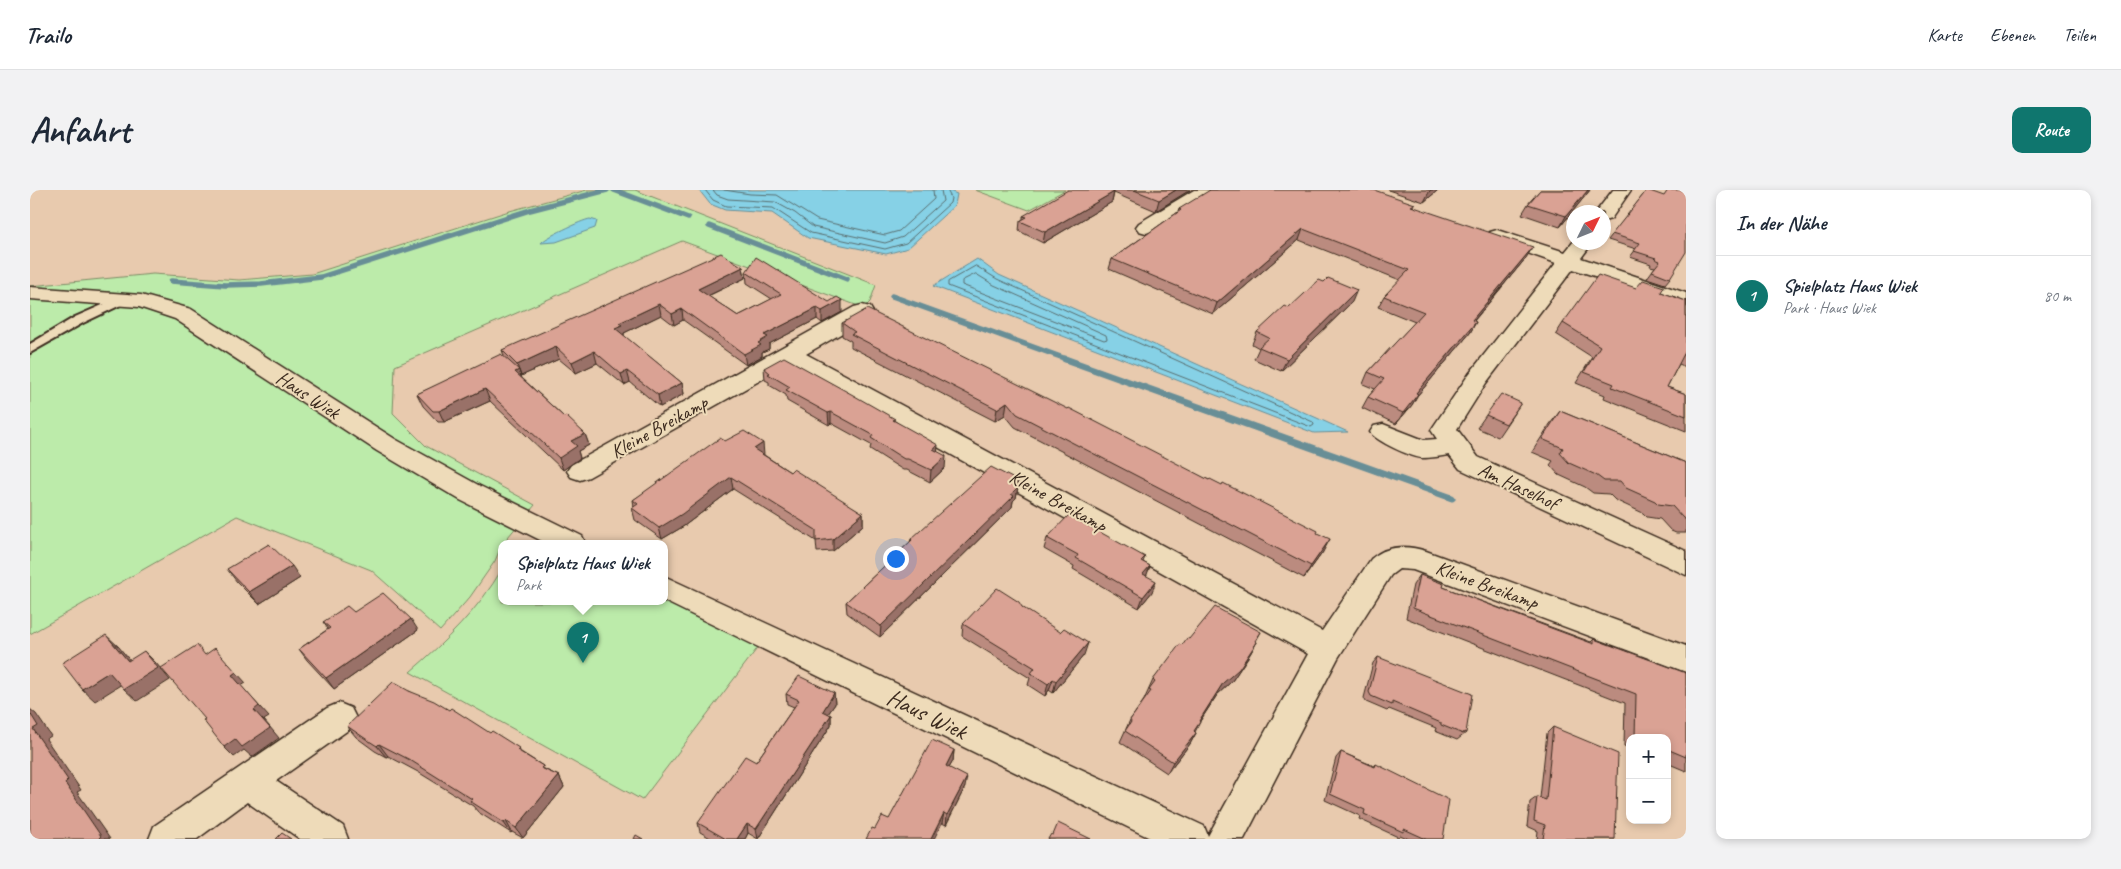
<!DOCTYPE html>
<html lang="de">
<head>
<meta charset="utf-8">
<style>
	:root { --surface:#fff; --page:#f2f2f3; --text:#1f2937; --muted:#747a83; --line:#e0e1e3; --accent:#0f766e }
	body { margin:0; font-family:Caveat,sans-serif; background:var(--page); color:var(--text) }
	.controls { position:absolute; right:15px; bottom:15px; display:grid; overflow:hidden; border-radius:10px; box-shadow:0 2px 8px #0003 }
	.controls button { width:45px; height:45px; display:grid; place-items:center; padding:0; border:0; border-bottom:1px solid var(--line); background:var(--surface); color:var(--text); font:25px sans-serif }
	.compass { position:absolute; left:1536px; top:15px; width:45px; height:45px; border-radius:50%; background:var(--surface); box-shadow:0 2px 8px #0003; rotate:47deg }
	.you { position:absolute; left:865px; top:368px; width:18px; height:18px; margin:-12px; border:4px solid #fff; border-radius:50%; background:#1a73e8; box-shadow:0 0 0 8px #1a73e833 }
	.badge { display:grid; place-items:center; width:32px; height:32px; border-radius:50%; background:var(--accent); color:#fff; font-size:16px; font-weight:700 }
	.pin { position:absolute; translate:-50% -41px; filter:drop-shadow(0 1px 2px #0008) }
	.pin::after { content:''; position:absolute; top:26px; width:18px; height:15px; background:inherit; clip-path:polygon(0 0,100% 0,50% 100%) }
	.popup { position:absolute; left:468px; top:350px; width:170px; height:65px; box-sizing:border-box; display:grid; place-content:center; border-radius:10px; background:var(--surface); filter:drop-shadow(0 1px 4px #0005); font-size:16px; white-space:nowrap; color:var(--muted) }
	.popup b { font-size:19px; color:var(--text) }
	.popup::after { content:''; position:absolute; left:50%; top:100%; margin-left:-10px; border:10px solid transparent; border-top-color:var(--surface) }
	.list { margin:0; padding:0; list-style:none }
	h2 { display:flex; justify-content:space-between; align-items:center; height:65px; margin:0; padding:0 20px; font-size:21px }
	h2 small { font-size:16px; font-weight:400; color:var(--muted) }
	.list li { display:grid; grid-template-columns:32px 1fr auto; gap:15px; align-items:center; box-sizing:border-box; height:80px; padding:0 20px; border-top:1px solid var(--line) }
	.list b { display:block; font-size:19px; white-space:nowrap }
	.list p { margin:0; font-size:16px; white-space:nowrap; color:var(--muted) }
	.list em { font-size:16px; font-style:normal; color:var(--muted) }
	.map { position:relative; flex:none; width:1656px; height:649px; overflow:hidden; border-radius:10px }
	header { display:flex; align-items:center; gap:30px; box-sizing:border-box; height:70px; padding:0 25px; background:var(--surface); border-bottom:1px solid var(--line) }
	header strong { font-size:24px }
	nav { display:flex; gap:28px; margin-inline-start:auto; font-size:18px }
	.intro { display:flex; align-items:center; justify-content:space-between; box-sizing:border-box; height:120px; padding:0 30px }
	h1 { margin:0; font-size:35px }
	.button { padding:12px 22px; border-radius:10px; background:var(--accent); color:#fff; font-size:18px; font-weight:700 }
	main { display:flex; gap:30px; padding:0 30px }
	aside { flex:1; background:var(--surface); border-radius:10px; box-shadow:0 2px 8px #0003 }
	.map>svg:first-child { display:block }
</style>
</head>
<body>
<header>
<strong>Trailo</strong>
<nav><a>Karte</a><a>Ebenen</a><a>Teilen</a></nav>
</header>
<div class="intro"><h1>Anfahrt</h1><a class="button">Route</a></div>
<main>
<div class="map">
<svg width="1656" height="649" viewBox="0 0 1656 649">
	<rect width="100%" height="100%" fill="#e8caae"/>
	<filter id="ink" filterUnits="userSpaceOnUse"><feTurbulence type="fractalNoise" baseFrequency=".02" numOctaves="2"/><feDisplacementMap in="SourceGraphic" scale="10" xChannelSelector="R" yChannelSelector="G"/><feConvolveMatrix kernelMatrix="1 2 1 2 8 2 1 2 1" color-interpolation-filters="sRGB"/></filter>
	<g filter="url(#ink)">
		<path fill="#bcebaa" stroke="#7c8a64" d="M557,0H605L846,95L840,112L834,118L652,51L365,176L363,223L396,256L505,315L472,354L465,371L440,407L410,441L341,380L207,326L0,444V96L123,84L209,90L282,84L476,22Z
			M945,0H1035L999,20Z
			M472,379V412H634V410L729,456L612,610L380,482C415,452 449,419 472,379Z"/>
		<path fill="#86d1e6" stroke="#688e96" d="M669,0H917L927,4L925,15L878,58L856,64L778,48L742,23L695,20L680,14Z
			M560,29L567,31L565,38L526,52L511,53C514,48 552,30 560,29Z
			M947,69L969,85L1318,242L1284,243L903,96Z"/>
		<g fill="none" stroke-linecap="round" stroke-linejoin="round">
			<path stroke="#596d6e" stroke-width="1" d="M675,0L683,10L696,16L743,18L781,43L855,59L876,53L920,13L921,8L917,0
				M683,0L687,5L698,9L745,12L765,23L783,37L855,53L873,47L913,11L911,0
				M694,0L720,4L747,5L787,30L855,45L869,41L904,9L903,0
				M946,76L967,89L1283,232L1284,235L1281,237L918,96V92Z
				M946,84L964,95L1076,145L1077,149L1074,150L932,95V91Z"/>
			<path stroke="#688e96" stroke-width="5.5" d="M584,0L658,28
				M679,36L817,89
				M141,91L195,95L231,94L291,87L500,20L577,0
				M862,106L1039,170"/>
			<path stroke="#688e96" stroke-width="7" d="M1035,169L1422,308"/>
			<g stroke="#3b2a1e" stroke-width="4">
				<path id="service" d="M93,106L99,110L97,112L53,133L0,163V154L45,127Z"/>
			</g>
			<g stroke="#3b2a1e" stroke-width="3">
				<path id="minor" d="M1164,0H1186L1184,4L1123,41L1116,43L1109,41L1106,37L1109,33Z
					M1583,0H1601L1581,29L1574,31V22H1566Z
					M1467,40L1535,62L1544,51V52H1563L1551,68L1656,103V116L1543,79L1456,193L1427,239L1448,267L1656,361V385L1430,279L1419,265C1411,266 1401,268 1392,268C1380,267 1346,251 1340,242L1344,236L1353,234L1394,250L1407,249L1401,240L1439,184L1526,73L1460,50L1457,46L1460,42Z
					M0,97L111,105L161,119L365,249L450,296L552,346L556,354H518L430,310L347,261L145,129L109,117L0,109Z
					M832,115L840,117L843,122L840,127L776,164L1292,441L1341,369C1357,355 1377,355 1396,361L1656,456V482L1383,380L1369,379L1361,385L1308,468L1214,649H1122L634,411V386L1174,636L1178,646L1278,464L759,174L559,287L550,290L541,287L537,281L541,275L824,117Z
					M309,513L321,518L326,528L321,538L246,591L313,636L318,649H270L217,612L167,649H119L124,636L297,518Z"/>
			</g>
			<use href="#service" fill="#eedbb9" fill-rule="evenodd"/>
			<use href="#minor" fill="#eedbb9" fill-rule="evenodd"/>
		</g>
		<path fill="#bb8b7f" stroke="#3b2a1e" d="M1084,0H1160L1126,21L1084,3L1082,12L1013,53L989,41L990,31L993,29V26L1083,1Z
			M1358,0H1408L1394,12Z
			M1510,0H1560L1530,37L1492,24L1498,14Z
			M1617,0L1640,88L1635,94L1617,88L1625,77L1620,76L1621,74L1600,67L1606,59L1578,50Z
			M1385,14L1383,17L1496,68L1444,131L1446,132L1440,143L1387,206L1382,215L1366,234L1332,218L1338,207L1345,199L1333,194L1338,182L1385,132L1348,117L1354,106L1370,90L1269,50L1183,124L1079,79L1082,69L1148,22L1149,19Z
			M713,77L715,88L678,106L708,126L742,109L717,93L716,82L812,122L792,133L787,129L739,154V159L732,162V166L716,175L653,130L644,135L631,125L594,143V146L652,193L654,204L630,217L600,192L594,195L567,173L546,183L529,169L491,186L492,188L534,227L555,244L559,255L548,261L550,268L533,280L460,211L414,232H408L393,216L387,204L474,166L472,160Z
			M1606,98L1631,102L1656,111V177L1649,174L1637,197L1656,204V241L1574,208L1575,205L1546,193L1562,167L1526,144L1533,133Z
			M1322,112L1251,181L1224,169L1229,158L1222,154L1227,142L1259,118Z
			M812,133L1179,290L1287,343L1293,362L1274,388L985,237L975,225L965,231L821,157V151L812,146Z
			M734,178L865,231L908,262L915,278L900,292L877,280H873L840,259L841,255L801,233L799,235L757,211L756,205L739,195V192L735,190Z
			M1491,213L1468,247L1447,238L1456,225Z
			M1530,221L1656,273V343H1646L1641,341L1630,329L1617,327L1613,323L1585,310L1579,304L1563,303L1555,297L1529,285L1520,275L1523,271L1502,262L1520,234Z
			M695,251L734,265L760,282L833,323V335L803,361L787,362L786,351L703,299L654,336L632,349L605,330L602,318L604,316L603,310Z
			M987,296L988,297L986,308L983,311L982,317L850,447L817,423L816,412L880,352L881,349Z
			M1017,348L1115,367L1113,372L1120,376L1116,386L1122,402L1109,418L1043,379L1044,376L1014,359Z
			M197,379L270,388L229,414L207,392Z
			M1390,385L1413,397L1561,452L1564,449L1656,483V581L1637,573V548H1600V558L1594,556L1595,513L1376,428L1383,395Z
			M992,417L1054,465L1023,503L1019,500L1015,506L998,495L1000,488L932,446L933,434Z
			M324,422L388,440L304,499L277,470L269,459L298,439L293,432Z
			M1231,442L1226,451L1227,452L1220,464L1202,491L1187,505L1170,531V532L1165,542L1166,543L1160,554L1137,583L1090,552L1100,530L1114,510L1123,490L1152,455L1159,449Z
			M1348,467L1436,543L1427,550L1405,541L1406,538L1359,519L1357,521L1336,512L1334,508L1343,473Z
			M379,501L491,562L513,576L514,579L529,586L534,597L493,648L482,642L481,643L448,622L443,616L388,582L358,566L356,567L345,561L326,547L317,536Z
			M804,503L805,514L798,524L801,525V535L728,649L718,643L715,649H682L670,642L668,633L726,572L764,517L757,514L756,504Z
			M1523,537L1585,649H1507L1508,641L1497,636L1500,612L1507,607L1510,608L1517,543Z
			M924,560L923,571L919,578L935,597L916,635L912,633L859,629Z
			M1311,562L1344,576L1346,574L1413,649H1379L1370,645L1368,647L1329,629L1330,626L1295,610L1306,568Z"/>
		<path fill="#997168" stroke="#3b2a1e" d="M1146,0H1160L1126,21L1129,10Z
			M1401,0H1408L1394,12L1399,2Z
			M1558,0H1560L1530,37L1536,26Z
			M1084,2L1082,12L1013,53L1015,42Z
			M1273,39L1269,50L1183,124L1187,113Z
			M1503,57L1496,68L1435,141L1442,130Z
			M713,77L715,88L669,110L668,99Z
			M1327,100L1322,112L1251,181L1257,169Z
			M812,110V122L792,133V121Z
			M629,114L631,125L594,143V146L585,138L589,133Z
			M787,118V129L739,154V159L732,162V166L716,175L714,164L728,153L734,145Z
			M652,119L653,130L644,135L642,124Z
			M1446,132L1440,143L1387,206L1382,215L1366,234L1373,223L1386,203Z
			M526,157L529,169L491,186L487,175Z
			M564,161L567,173L546,183L542,172Z
			M489,180L493,192L485,182Z
			M597,181L600,192L594,195L591,184Z
			M652,193L654,204L630,217L628,205Z
			M455,199L460,211L414,232L409,221Z
			M977,212L975,225L965,231L967,219Z
			M801,222V233L799,235L798,223Z
			M555,244L559,255L548,261L550,268L533,280L529,268L541,251Z
			M733,253L734,265L726,271L724,259Z
			M908,255L907,266L903,259Z
			M916,266L915,278L900,292L901,280Z
			M701,287L703,299L654,336L632,349L629,338Z
			M988,291L986,299L988,297L986,308L983,311L982,317L850,447L851,436Z
			M833,323V335L803,361V349Z
			M1300,349L1293,362L1274,388L1281,376Z
			M262,376L270,388L229,414L219,402Z
			M1120,376L1116,387L1113,384Z
			M1126,391L1122,402L1109,418L1113,407Z
			M381,429L388,440L304,499L296,488Z
			M76,445L89,457L110,483L98,471Z
			M1227,452L1220,464L1202,491L1187,505L1163,542L1169,531L1193,493Z
			M1058,453L1054,465L1023,503L1026,491Z
			M114,461L126,473L140,490L107,511L94,499Z
			M79,482L92,494L65,511L52,499Z
			M206,482L216,493L211,496L239,527L234,530L249,548L222,567L214,560L204,567L194,557L202,485Z
			M1023,489L1019,500L1015,506L1018,494Z
			M804,503L805,514L793,531V521Z
			M0,519L6,524L21,546L16,549L51,600L47,602L80,649H68L3,539L0,523Z
			M801,525V535L728,649L726,639Z
			M1166,543L1160,554L1137,583L1143,572Z
			M349,554L358,566L356,567L347,556Z
			M924,560L923,571L914,587L916,576Z
			M529,586L534,597L493,648L486,638Z
			M937,587L935,597L916,635L917,625Z
			M914,623L912,633L904,649H901Z
			M476,631L482,642L481,643L474,633Z
			M717,634L718,643L715,649H707Z"/>
		<path fill="#daa294" stroke="#3b2a1e" d="M1038,0H1080L1084,2L1015,42L990,31L997,27L993,26Z
			M1104,0H1146L1129,10Z
			M1180,0H1344L1385,14L1381,16L1503,57L1442,130L1446,132L1386,203L1388,204L1373,223L1338,207L1354,189L1338,182L1394,122L1354,106L1379,80L1273,39L1187,113L1082,69L1151,20L1149,19Z
			M1510,0H1558L1536,26L1498,14Z
			M1617,0L1634,6L1638,0H1656V62L1640,88L1622,81L1630,71L1625,69L1626,68L1604,61L1610,53L1582,44Z
			M691,63L713,77L668,99L708,126L751,104L716,82L726,67L799,112L807,107L812,110L792,121L787,118L734,145L738,147L728,153L731,155L714,164L652,119L642,124L629,114L589,133L592,135L585,138L652,193L628,205L597,181L591,184L564,161L542,172L526,157L487,175L472,160Z
			M1568,85L1606,98L1613,90L1634,97L1631,102L1656,111V163L1655,162L1637,197L1656,204V226L1582,197L1584,194L1554,182L1570,156L1533,133Z
			M1298,88L1327,100L1257,169L1229,157L1239,148L1227,142L1255,116L1259,118L1289,90L1294,92Z
			M837,119L1038,219L1039,218L1179,290L1180,289L1192,295L1193,293L1288,341L1287,343L1300,349L1281,376L987,224L977,212L967,219L821,144L825,142L812,133Z
			M471,164L489,180L485,182L534,227L536,226L555,244L541,251L547,256L529,268L455,199L409,221H403L387,204Z
			M754,167L823,205L865,229L863,230L908,255L903,259L916,266L901,280L878,269H874L841,248L843,245L801,222L798,223L756,200L760,197L738,184L740,183L734,178Z
			M1471,204L1491,213L1476,234L1456,225Z
			M1530,221L1656,273V330L1653,328L1642,316L1628,314L1625,311L1596,298L1590,291H1574L1566,285L1539,273L1530,263L1533,258L1512,249Z
			M714,241L733,253L724,259L760,282L763,279L833,323L803,349L786,351V340L701,287L652,324L629,338L602,318L608,314L603,310L690,248L695,251Z
			M961,277L988,291L984,295L988,297L981,304L984,306L851,436L816,412L882,350L881,349Z
			M1039,325L1115,367L1111,371L1120,376L1113,384L1126,391L1113,407L1046,368L1048,365L1017,348Z
			M239,354L262,376L219,402L197,379Z
			M1390,385L1414,394L1413,397L1513,435L1564,454V449L1656,483V567L1637,559V548H1608L1605,547L1606,504L1383,418Z
			M967,398L989,412L992,417L1030,442L1034,438L1058,453L1026,491L1023,489L1018,494L1001,483L1005,478L933,434Z
			M353,403L381,429L296,488L269,459L300,438L293,432L317,416L324,422Z
			M1185,417L1231,442L1225,451L1227,452L1209,479L1193,493L1169,531L1170,532L1164,541L1166,543L1143,572L1095,541L1101,532L1100,530L1121,501L1119,500L1125,492L1123,490L1150,454L1152,455L1157,448L1159,449Z
			M76,445L98,471L114,461L128,478L94,499L79,482L52,499L32,473Z
			M167,455L175,465L185,458L206,482L202,485L229,516L224,520L240,538L212,557L205,549L194,557L173,530L175,529L131,478Z
			M1348,467L1442,504L1436,543L1434,542L1433,544L1411,535V533L1362,512V515L1341,506L1339,502Z
			M769,486L804,503L793,521L801,525L726,639L717,634L707,649H696L668,633L715,566L726,572L769,510L756,504Z
			M363,492L379,501L404,511L419,520L421,518L460,543L462,541L489,558L487,560L513,576L511,578L529,586L486,638L476,631L474,633L440,611L442,609L380,570L349,554L347,556L336,549L317,536Z
			M0,523L8,536L3,539L38,590L35,593L71,646L68,649H0Z
			M1523,537L1588,564L1585,649H1513L1515,635L1504,631L1507,607L1516,610Z
			M902,550L924,560L916,576L937,587L917,625L914,623L901,649H836L842,638L845,639L852,626L859,629Z
			M1311,562L1345,577L1346,574L1419,610L1413,649H1396L1374,639L1373,642L1334,624L1335,620L1300,604Z
			M1028,633L1061,649H1018L1021,644L1023,645Z
			M252,643L261,649H246Z
			M606,645L613,649H604Z"/>
	</g>
	<g text-anchor="middle" dominant-baseline="central" stroke-width="4" stroke-linejoin="round" paint-order="stroke">
		<g font-size="20" fill="#3b2a1e" stroke="#eedbb9">
			<text transform="translate(278 205) rotate(33)">Haus Wiek</text>
			<text transform="translate(629 237) rotate(-29)">Kleine Breikamp</text>
			<text transform="translate(1488 296) rotate(25)">Am Haselhof</text>
			<text transform="translate(1028 311) rotate(29)">Kleine Breikamp</text>
			<text transform="translate(1457 395) rotate(20)">Kleine Breikamp</text>
		</g>
		<g font-size="24" fill="#3b2a1e" stroke="#eedbb9">
			<text transform="translate(897 524) rotate(26)">Haus Wiek</text>
		</g>
	</g>
</svg>
<div class="controls">
<button>+</button>
<button>−</button>
</div>
<svg class="compass" viewBox="-18 -18 36 36"><path d="M0-13l5 13h-10z" fill="#e53935"/><path d="M0 13l5-13h-10z" fill="#747a83"/></svg>
<div class="you"></div>
<div class="pin badge" style="left:553px;top:473px">1</div>
<div class="popup"><b>Spielplatz Haus Wiek</b>Park</div>
</div>
<aside>
<h2>In der Nähe<small></small></h2>
<ul class="list">
<li><span class="badge">1</span><div><b>Spielplatz Haus Wiek</b><p>Park · Haus Wiek</p></div><em>80 m</em></li>
</ul>
</aside>
</main>
</body>
</html>
